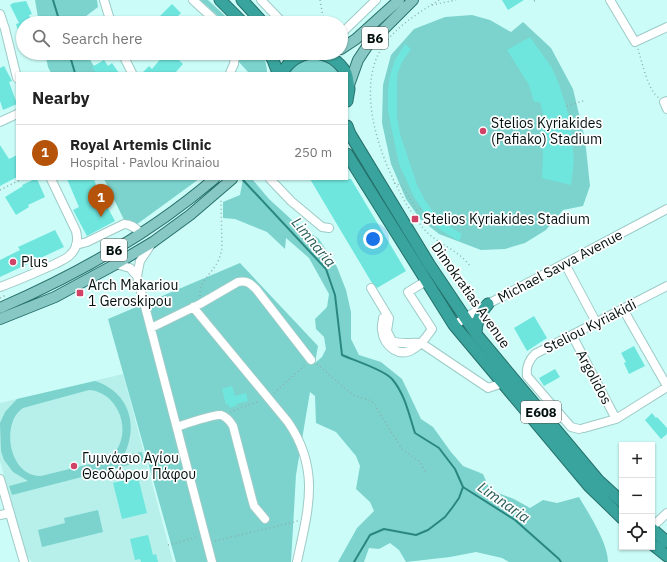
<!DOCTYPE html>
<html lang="en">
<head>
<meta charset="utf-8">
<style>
	:root { --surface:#fff; --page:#f6f6f6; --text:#222; --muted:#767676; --line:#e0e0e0; --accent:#b45309 }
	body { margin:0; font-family:"IBM Plex Sans",sans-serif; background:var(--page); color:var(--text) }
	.controls { position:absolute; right:12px; bottom:12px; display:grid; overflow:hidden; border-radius:0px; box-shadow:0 1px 3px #0004 }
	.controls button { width:36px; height:36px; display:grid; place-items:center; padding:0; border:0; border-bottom:1px solid var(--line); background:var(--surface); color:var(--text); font:20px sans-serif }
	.you { position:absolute; left:373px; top:239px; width:14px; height:14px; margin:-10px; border:3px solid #fff; border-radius:50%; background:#1a73e8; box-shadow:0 0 0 6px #1a73e833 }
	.badge { display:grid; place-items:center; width:26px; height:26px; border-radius:50%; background:var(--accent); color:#fff; font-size:13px; font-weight:700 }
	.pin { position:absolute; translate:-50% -33px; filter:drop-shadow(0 1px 2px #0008) }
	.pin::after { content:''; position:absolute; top:21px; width:14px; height:12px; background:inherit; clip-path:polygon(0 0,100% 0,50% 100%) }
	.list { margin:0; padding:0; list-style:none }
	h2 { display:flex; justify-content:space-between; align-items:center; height:52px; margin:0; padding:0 16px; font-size:17px }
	h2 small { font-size:13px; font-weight:400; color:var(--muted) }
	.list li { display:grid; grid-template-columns:26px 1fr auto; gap:12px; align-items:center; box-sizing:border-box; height:56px; padding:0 16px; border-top:1px solid var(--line) }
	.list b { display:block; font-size:15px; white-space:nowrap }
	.list p { margin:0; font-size:13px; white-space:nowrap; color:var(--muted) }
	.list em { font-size:13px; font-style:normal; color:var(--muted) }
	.icon { flex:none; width:22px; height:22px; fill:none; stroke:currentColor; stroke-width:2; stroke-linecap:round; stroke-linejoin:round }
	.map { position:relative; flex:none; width:667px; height:562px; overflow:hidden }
	.search { position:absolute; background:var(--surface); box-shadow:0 1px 3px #0004; left:16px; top:16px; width:332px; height:44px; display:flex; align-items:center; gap:10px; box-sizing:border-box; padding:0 14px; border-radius:22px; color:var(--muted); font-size:15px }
	.panel { position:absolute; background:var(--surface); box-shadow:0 1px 3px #0004; left:16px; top:72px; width:332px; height:108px; border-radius:0px }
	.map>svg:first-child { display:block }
</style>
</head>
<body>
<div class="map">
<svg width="667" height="562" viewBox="0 0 667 562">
	<rect width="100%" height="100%" fill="#ccfcf8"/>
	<path fill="#b7f0eb" d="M123,374L173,562H32L25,555L0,461V403Z"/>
	<path fill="#7cd3cd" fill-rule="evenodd" d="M35,0H97L98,7L81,20V23H39Z
		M200,0H208L233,23H226Z
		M472,15L490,20L511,32L523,22L551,48L573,89L585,139L590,186L583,206L563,210L546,230L525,243L505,249L481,250L439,234L420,219L406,199L391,164L382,123L383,85L391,55L414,29L445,17Z
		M45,53H86L98,73H51L48,67Z
		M239,53H261C265,58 267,66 267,73H249L238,61Z
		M312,59C323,60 332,64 339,73H288L298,63Z
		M104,179H199L129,230Z
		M243,179H252L269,199L292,220L319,239L337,267L346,290L351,312V339L359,355L381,362L402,379L421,419L433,427L451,452L463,466L483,474L490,490L514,499L530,508L543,500L557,503L579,497C589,514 608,543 608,562H509L502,558L476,552L450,557L406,562L399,550L390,543L379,549L369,548L364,562H338L357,528L374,511L370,502L356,489L360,466L356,456L336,432L316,423L315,396L310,392L296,475L291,562H176L108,319L240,263L318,346L315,363L322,357L326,349L324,337L316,329L315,319L327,307L329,294L309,258L286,238L285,249L267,232L235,219L223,218V202L240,195Z
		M95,381C129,392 139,425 124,455L142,452L144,461L12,495L9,486L28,481L13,472L4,460L1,451L0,423L5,412L17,399ZM89,390C95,390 101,393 106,396C127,412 129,446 106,460L41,476C9,477 0,423 23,408Z
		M98,510L103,532L42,547L38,530L65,523L64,518Z"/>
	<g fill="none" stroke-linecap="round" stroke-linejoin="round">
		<path stroke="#2a8780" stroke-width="2" d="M53,0L60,23
			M69,53L75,73
			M243,180L326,269L335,295L342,355C353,360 385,370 392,379C405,394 409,415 415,433L439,448L455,469L463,487L515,520L559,559L561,562
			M354,562L370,535L384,529L416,535L428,530L445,517L452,508L459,498L463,487"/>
	</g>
	<path fill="#6ee5dd" d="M502,0H524L508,10Z
		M26,1L32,14L29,15L32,23H23V41H21L16,24L19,23L10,5L13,3Z
		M172,4L181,13L171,23H153Z
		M530,37L552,68L560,87L570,120L574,160L571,185L542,178L543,156L540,117H544L540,102H534L529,85L507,50Z
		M405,44L411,49L402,62L397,75V117L400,134L417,185L426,202L437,217L449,226L462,234L459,241L442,231L430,221L414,197L399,164L388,111V89L390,76L395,60Z
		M174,55L183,64L175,73H142L149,66L152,69L163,56L166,59L168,56L171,58Z
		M104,60L108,66L112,63L119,73H96L92,67Z
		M4,66L12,81L9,82L17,104L3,110L0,101V68Z
		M0,145L9,159L17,155V177L0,186Z
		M35,179H37L45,197L28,205L29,207L16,215L5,197L23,186L22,185Z
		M67,179H94L97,188L115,221L87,236L73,210L79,207Z
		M310,179H351L406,271L377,288L372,283Z
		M55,230L64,247L0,277V260L20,250L18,247Z
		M534,316L547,338L527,351L514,328Z
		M634,346L645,366L629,374L624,363L626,362L621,353Z
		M555,369L560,377L544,386L539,378Z
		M232,386L235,396L246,393L248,401L236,404L237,405L230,408L228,404L226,405L222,389Z
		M652,413L656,418L657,417L667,428V434L661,439L645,420Z
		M138,477L147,513L122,519L113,483Z
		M148,535L153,555L156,554L158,562H141L140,559L135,560L130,539Z"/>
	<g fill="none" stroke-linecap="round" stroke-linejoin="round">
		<g stroke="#9dcbc7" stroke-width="10">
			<path id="minor" d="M104,0L111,23
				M193,0L218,23
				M261,0L283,23
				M610,0L635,42L667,27
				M0,14L5,29L17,78
				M341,32L344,31L376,0
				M122,53L132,73
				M230,73L234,64L235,53
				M667,101L664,102L667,109
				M0,122L17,114
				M270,179L291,201L322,227L329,228
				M76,245L87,242L124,224C132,224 136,229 141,233
				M150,246L140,261L137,276L212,562
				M116,264L130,268L137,276
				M565,264L596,322
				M0,287C19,280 37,272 55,264C60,261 67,259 71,254C77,248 78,239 76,231L51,179
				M371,288L389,318L387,331L392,341C401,345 411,342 421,343L488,388L503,383
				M193,307L288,422C321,470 308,510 297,562
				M623,309L667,386
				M383,318C383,322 381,326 382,330C384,347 400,359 415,348C422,344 427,336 432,329L408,292L426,281
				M454,325L488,304L667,209
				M151,328L200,304L238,282C246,280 250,283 256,289L311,360
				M572,335L616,419L667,387
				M177,427C185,424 215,414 221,415C227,417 230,421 233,426L252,499L254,506L265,519
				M584,428L616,419
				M579,429L571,427L527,376C526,367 528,361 535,354L667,286
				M0,479L24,562
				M0,515L10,513
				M652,527L667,513"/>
		</g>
		<g stroke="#25706b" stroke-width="12">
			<path id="major" d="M341,49L356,39L399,0
				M349,85L358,60L368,45L413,0
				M0,308C76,275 150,234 214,179
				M0,319L55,297L116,264L153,242L190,215L232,179"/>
		</g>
		<g stroke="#25706b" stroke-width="13">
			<path id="highway" d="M220,0L243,23
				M242,0L263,23
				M269,53L273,60L278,73
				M314,53C328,54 339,61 346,73
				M282,73C289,61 299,54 313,53
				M347,76L349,89L347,101
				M347,126L350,134L429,264L476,334L598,480L622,502
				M347,154L454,325L589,486L622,518
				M476,334C476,321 480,314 488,304
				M652,529L667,542
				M652,544L667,556"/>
		</g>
		<path stroke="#8bb0ad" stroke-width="1.5" stroke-dasharray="1 3" stroke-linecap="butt" d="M320,0L324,23
			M439,0C417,14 393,28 380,51C352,101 391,188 423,228C436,244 458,249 470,266
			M534,1L536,0
			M432,5L456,0
			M638,49C642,62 648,91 659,98
			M567,106L586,100
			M394,183L402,186L417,210L421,208
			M0,190L22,179
			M200,296C199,282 211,274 217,263C220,258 221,253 222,248L221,200
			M0,298L6,295
			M317,364L348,391L355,396L369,400L376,405L377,409L402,449L420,462L426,473
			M274,393L305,365
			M230,412L260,401
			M215,541L298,521
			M168,545L197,537"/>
		<use href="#minor" stroke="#fff" stroke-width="8"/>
		<use href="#major" stroke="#88c8c4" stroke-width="10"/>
		<use href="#highway" stroke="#39a49d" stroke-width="11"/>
	</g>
	<g fill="#d14267" stroke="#fefefe" stroke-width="1.5">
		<circle cx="483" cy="131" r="4"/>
		<rect x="411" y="215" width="8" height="8" rx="2"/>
		<circle cx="13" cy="262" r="4"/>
		<rect x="76" y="289" width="8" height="8" rx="2"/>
		<circle cx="74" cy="466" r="4"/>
	</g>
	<g text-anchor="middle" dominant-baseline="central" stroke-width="3.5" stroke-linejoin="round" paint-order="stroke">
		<g fill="#fefefe" stroke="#4d5755" stroke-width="1">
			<rect x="362" y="27" width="26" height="22" rx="3"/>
			<rect x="101" y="239" width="26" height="22" rx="3"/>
			<rect x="521" y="401" width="40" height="22" rx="3"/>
		</g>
		<g font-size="13" font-weight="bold" fill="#010f0d">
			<text x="375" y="38">B6</text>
			<text x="114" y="250">B6</text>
			<text x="541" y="412">E608</text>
		</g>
		<g font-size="14" fill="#010f0d" stroke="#fefefe" text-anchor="start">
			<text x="491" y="123">Stelios Kyriakides<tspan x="491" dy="16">(Pafiako) Stadium</tspan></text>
			<text x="423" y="219">Stelios Kyriakides Stadium</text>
			<text x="21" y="262">Plus</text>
			<text x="88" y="285">Arch Makariou<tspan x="88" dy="16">1 Geroskipou</tspan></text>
			<text x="82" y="458">Γυμνάσιο Αγίου<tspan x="82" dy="16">Θεοδώρου Πάφου</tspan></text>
		</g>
		<g font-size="14" fill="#010f0d" stroke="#fefefe">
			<text transform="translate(560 266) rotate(-28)">Michael Savva Avenue</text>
			<text transform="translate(471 295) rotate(55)">Dimokratias Avenue</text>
			<text transform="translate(590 326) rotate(-27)">Steliou Kyriakidi</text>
			<text transform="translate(594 377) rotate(62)">Argolidos</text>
		</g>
		<g font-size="15" font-style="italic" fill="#295d59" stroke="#fefefe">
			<text transform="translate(314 242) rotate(50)">Limnaria</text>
			<text transform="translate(504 502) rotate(35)">Limnaria</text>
		</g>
	</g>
</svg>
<div class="controls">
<button>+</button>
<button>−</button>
<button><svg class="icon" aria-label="locate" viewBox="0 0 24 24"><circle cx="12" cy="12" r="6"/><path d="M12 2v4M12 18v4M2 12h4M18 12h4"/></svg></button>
</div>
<div class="you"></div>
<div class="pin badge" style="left:101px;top:217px">1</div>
<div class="search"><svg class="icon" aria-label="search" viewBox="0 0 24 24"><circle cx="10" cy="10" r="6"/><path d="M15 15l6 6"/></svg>Search here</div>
<section class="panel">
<h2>Nearby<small></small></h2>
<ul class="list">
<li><span class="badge">1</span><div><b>Royal Artemis Clinic</b><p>Hospital · Pavlou Krinaiou</p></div><em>250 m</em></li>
</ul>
</section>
</div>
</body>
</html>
